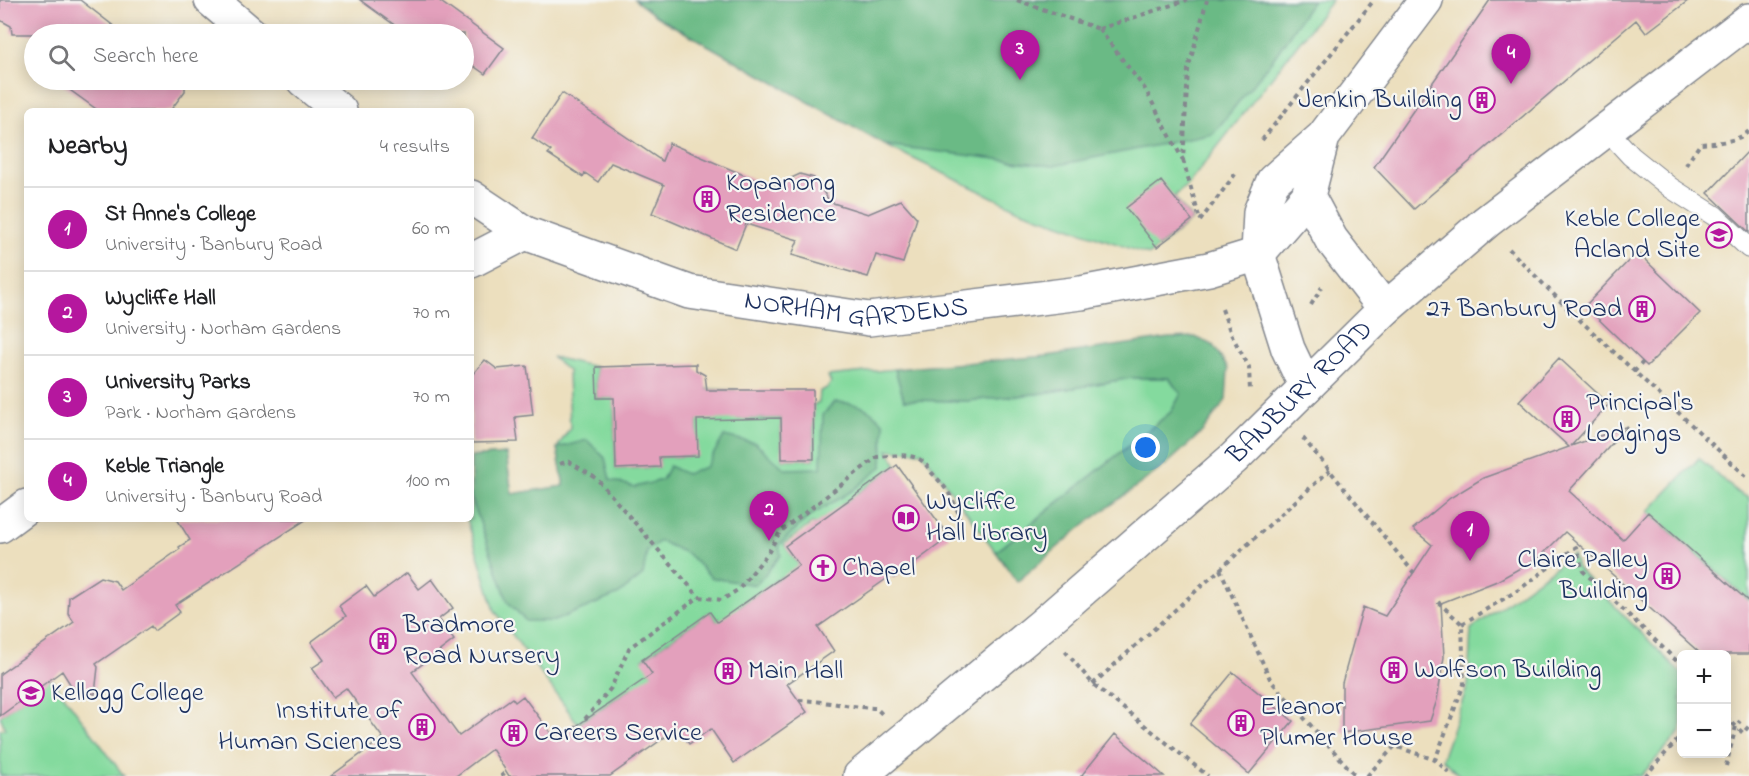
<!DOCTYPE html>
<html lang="en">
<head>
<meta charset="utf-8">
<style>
	:root { --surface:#fff; --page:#f2f2f2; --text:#202124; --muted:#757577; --line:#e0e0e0; --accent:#b5179e }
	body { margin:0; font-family:"Indie Flower",sans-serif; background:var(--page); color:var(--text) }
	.controls { position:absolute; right:18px; bottom:18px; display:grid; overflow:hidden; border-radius:9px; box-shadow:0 3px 15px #0003 }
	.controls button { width:54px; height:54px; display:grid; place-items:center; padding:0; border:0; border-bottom:2px solid var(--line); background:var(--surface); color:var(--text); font:30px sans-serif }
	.you { position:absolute; left:1146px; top:448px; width:21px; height:21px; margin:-15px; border:4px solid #fff; border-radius:50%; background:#1a73e8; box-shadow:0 0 0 9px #1a73e833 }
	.badge { display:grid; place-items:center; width:39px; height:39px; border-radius:50%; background:var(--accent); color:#fff; font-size:20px; font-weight:700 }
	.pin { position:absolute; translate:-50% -50px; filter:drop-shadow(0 2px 3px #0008) }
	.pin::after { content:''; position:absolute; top:32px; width:21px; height:18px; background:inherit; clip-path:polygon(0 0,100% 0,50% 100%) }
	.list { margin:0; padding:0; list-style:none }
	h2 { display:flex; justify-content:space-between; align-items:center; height:78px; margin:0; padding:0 24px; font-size:26px }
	h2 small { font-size:20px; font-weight:400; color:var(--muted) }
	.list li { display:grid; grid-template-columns:39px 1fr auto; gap:18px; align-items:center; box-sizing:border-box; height:84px; padding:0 24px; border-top:2px solid var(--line) }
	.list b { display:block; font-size:22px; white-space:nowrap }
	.list p { margin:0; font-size:20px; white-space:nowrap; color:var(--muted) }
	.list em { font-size:20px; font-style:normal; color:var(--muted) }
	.icon { flex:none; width:33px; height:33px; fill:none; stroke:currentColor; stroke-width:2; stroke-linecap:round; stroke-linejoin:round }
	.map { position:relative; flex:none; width:1749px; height:776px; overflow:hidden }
	.search { position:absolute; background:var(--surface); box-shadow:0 3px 15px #0003; left:24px; top:24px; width:450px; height:66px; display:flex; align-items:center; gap:15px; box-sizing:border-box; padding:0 21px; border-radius:33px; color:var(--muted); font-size:22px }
	.panel { position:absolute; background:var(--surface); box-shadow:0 3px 15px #0003; left:24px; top:108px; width:450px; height:414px; border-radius:9px }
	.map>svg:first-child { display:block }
</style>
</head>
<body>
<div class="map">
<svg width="1749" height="776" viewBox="0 0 1749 776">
	<rect width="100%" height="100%" fill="#f6f6f2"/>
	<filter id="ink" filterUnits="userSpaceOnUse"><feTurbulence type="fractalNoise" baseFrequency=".0167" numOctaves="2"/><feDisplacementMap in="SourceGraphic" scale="12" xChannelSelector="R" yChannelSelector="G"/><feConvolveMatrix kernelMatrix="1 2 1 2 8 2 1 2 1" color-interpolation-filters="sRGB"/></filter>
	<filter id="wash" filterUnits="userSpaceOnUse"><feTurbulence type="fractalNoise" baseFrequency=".008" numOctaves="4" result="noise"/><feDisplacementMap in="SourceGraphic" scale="24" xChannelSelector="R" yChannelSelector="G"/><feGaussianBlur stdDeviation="1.35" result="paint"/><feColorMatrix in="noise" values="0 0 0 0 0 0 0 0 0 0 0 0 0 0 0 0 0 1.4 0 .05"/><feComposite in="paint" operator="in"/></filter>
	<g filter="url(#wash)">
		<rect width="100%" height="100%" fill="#ecdfbe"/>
		<path fill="#84da9e" stroke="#50847e" stroke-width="1.5" d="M635,0H1332L1190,182L1174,197L1192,220L1149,255L1019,210L885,145L656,16Z
			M552,357L596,367L597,398H614L616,469L659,467V457L697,456V389L736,390L737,419L781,418L782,459H814L813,405L819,402L820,391L827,388L831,383L828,376L895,369L904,400L967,401L1044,393L1131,378H1169L1181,394L1171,412L996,552L922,452L888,450L897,465L842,505L838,559L813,523L784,544L811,582L781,577L740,606L723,630L710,612L643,659L658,682L630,689L578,724L495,611L467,519H471V457L506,454L512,494L564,486L557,448L570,428L568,371Z
			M1699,458L1737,492L1749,498V600L1648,512Z
			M1573,554L1577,568L1681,673V731L1641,776H1460L1442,759L1468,685L1471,629Z
			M51,678L124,776H0V730L5,728L0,716Z"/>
		<path fill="#6bba85" stroke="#437472" stroke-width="1.5" d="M635,0H1313L1276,55L1213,134L1053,166L885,145L656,16Z
			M1195,337L1213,345L1228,369L1226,400L1203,431L1166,465L1085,524L1017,582L996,552L1171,412L1181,394L1169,378H1131L1044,393L967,401L904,400L895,369L1047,356L1169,338Z
			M834,402C857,403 869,406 884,424L882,467L852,491L810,516L779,545L781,555L756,585L712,578L688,554L660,541L647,551L643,575L619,594L554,621H526L508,602L471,497V457L506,454L512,494L564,486L557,448L587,440L605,458L610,480L635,487L662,480L669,466L686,474L706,467L724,436L755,443L785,469L821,468L823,415Z"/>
		<g id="blocks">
			<path fill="#e3a0bc" d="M0,0H80L124,34H12L11,26L0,20Z
				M360,0H438L504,48L485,74L472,65L464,76V34H407Z
				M1490,0H1689L1646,33L1636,20L1414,209L1374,167Z
				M56,80H185V91L170,111H99Z
				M562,93L662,161L669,143L772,187L800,174L814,178L830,202L868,214L901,200L917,218L903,263L876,255L868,277L792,255L798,240L746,224L736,249L652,213L664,185L611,163L598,182L585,173L583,177L548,154L551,151L532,138Z
				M1749,150V232L1708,193Z
				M1161,181L1192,220L1157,247L1126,208Z
				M1637,252L1700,313L1647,366L1585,306Z
				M1559,358L1609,404L1571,446L1628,426L1569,491L1623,540L1648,512L1749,602V654H1701L1565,532L1540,557L1497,581L1441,603L1444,657L1437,700L1430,721L1342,733V683L1363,607L1385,616L1432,545L1413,529L1450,498L1483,478L1569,447L1519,401Z
				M485,360L497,369L527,366L533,415L515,417L518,442L471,443V376Z
				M696,364V370L705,375L707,390H813L814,459H782L781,418L697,420L698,456L659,457L660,467L616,469L614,398H597L596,367Z
				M897,465L949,537L894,578L892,575L818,627L834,651L787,684L807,712L734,763L711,729L689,744L678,728L610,776H509L492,749L456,776H331L383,738L346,688L333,697L312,668L324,660L311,642L346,616L339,606L366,586L374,597L407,573L419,589L432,579L453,608L439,619L454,640L412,672L459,736L512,698L515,702L523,696L556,740L652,674L642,660L710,612L717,622L799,565L785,546Z
				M177,519H307L175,605L180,612L154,631L151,626L96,664L98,667L95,694L72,687L62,671L0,716V674L74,622L68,613L69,597L100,577L115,581L121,590L180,549L179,547L190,540Z
				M1233,672L1293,721L1249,774L1190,724Z
				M1115,734L1164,776H1081Z"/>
		</g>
	</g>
	<g filter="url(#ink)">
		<use href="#blocks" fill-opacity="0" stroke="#84878e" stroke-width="1.5"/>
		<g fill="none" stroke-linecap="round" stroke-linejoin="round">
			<g stroke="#84878e" stroke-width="22">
				<path id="service" d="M1606,129L1631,156L1671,188L1715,216L1749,248"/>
			</g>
			<g stroke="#84878e" stroke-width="36">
				<g id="minor">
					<path d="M211,0L251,34"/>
					<path d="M303,80L340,111"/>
					<path id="s1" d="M471,197L525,233L689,292L869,319L1081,293L1209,269L1258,254L1308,196"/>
					<path d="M471,261L525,233"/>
					<path d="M0,526L27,506"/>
				</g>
			</g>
			<g stroke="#84878e" stroke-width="36">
				<path id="tertiary" d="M1323,137L1308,196L1331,239L1385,309
					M1306,387L1288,349L1258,254L1260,212L1273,181L1323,137L1426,0"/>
			</g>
			<g stroke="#84878e" stroke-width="36">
				<g id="primary">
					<path id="s2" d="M860,776L1042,625L1234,458L1385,309L1486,222L1749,20"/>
				</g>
			</g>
			<path stroke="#84878e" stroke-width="4" stroke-dasharray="4.5 4.5" stroke-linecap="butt" d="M1017,0L1099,29
				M1099,29L1145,89L1183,160L1188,69L1207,0
				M1099,29L1187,0
				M1262,140L1374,0
				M1183,160L1200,220
				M1686,165L1700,144C1715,143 1738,142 1749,131
				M1200,221L1236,173
				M1509,249L1566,307L1749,479
				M1311,305L1322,287
				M1222,309L1231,334L1249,367L1250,391
				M1634,372L1643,362
				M1303,438L1414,573
				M560,464L568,461L597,479L699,597
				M1220,569L1271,681L1356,776
				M1438,602L1462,624L1464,684L1435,760L1453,776
				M1462,624L1520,589L1576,547L1583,571L1682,666
				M1065,651L1093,684L1208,776
				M1093,684L1330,470
				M799,700C825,701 850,707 876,708L882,714
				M1726,717L1743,733L1749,726
				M585,719L611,688L629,648L699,597L722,600L739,589L768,553L780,532L877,457C890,456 908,453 919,459C924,461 929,469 932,473C953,494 962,513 963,543
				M1726,766L1736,726L1740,721
				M501,776L506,772
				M1367,776L1395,746L1435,760
				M1645,776L1682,735"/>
			<use href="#service" stroke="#fff" stroke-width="20"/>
			<use href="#minor" stroke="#fff" stroke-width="33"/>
			<use href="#tertiary" stroke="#fff" stroke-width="33"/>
			<use href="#primary" stroke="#fff" stroke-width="33"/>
		</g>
	</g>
	<defs>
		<g id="building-ring" transform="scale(1.35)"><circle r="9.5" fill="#f6f6f2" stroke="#b5179e" stroke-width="1.5"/><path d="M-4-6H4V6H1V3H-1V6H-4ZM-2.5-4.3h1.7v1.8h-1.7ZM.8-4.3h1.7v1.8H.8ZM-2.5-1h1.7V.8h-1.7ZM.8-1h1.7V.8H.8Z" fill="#b5179e"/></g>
		<g id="university-ring" transform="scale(1.35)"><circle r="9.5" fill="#f6f6f2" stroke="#b5179e" stroke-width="1.5"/><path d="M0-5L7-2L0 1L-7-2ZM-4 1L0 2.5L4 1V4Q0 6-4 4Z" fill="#b5179e"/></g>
		<g id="library-ring" transform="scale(1.35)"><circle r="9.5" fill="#f6f6f2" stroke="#b5179e" stroke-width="1.5"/><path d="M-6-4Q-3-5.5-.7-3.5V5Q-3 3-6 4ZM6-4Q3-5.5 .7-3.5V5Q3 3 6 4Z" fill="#b5179e"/></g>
		<g id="church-ring" transform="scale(1.35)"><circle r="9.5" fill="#f6f6f2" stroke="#b5179e" stroke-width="1.5"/><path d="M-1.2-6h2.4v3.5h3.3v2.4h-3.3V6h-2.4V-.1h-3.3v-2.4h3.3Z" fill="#b5179e"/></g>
	</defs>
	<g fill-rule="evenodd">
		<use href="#building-ring" x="1482" y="100"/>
		<use href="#building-ring" x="707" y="199"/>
		<use href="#university-ring" x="1719" y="235"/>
		<use href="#building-ring" x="1642" y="309"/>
		<use href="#building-ring" x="1567" y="419"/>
		<use href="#library-ring" x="906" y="518"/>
		<use href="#church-ring" x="823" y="568"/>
		<use href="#building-ring" x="1667" y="576"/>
		<use href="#building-ring" x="383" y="641"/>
		<use href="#building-ring" x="1394" y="670"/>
		<use href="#building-ring" x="728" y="671"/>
		<use href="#university-ring" x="31" y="693"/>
		<use href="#building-ring" x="1241" y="723"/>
		<use href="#building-ring" x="422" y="727"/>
		<use href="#building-ring" x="514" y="733"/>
	</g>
	<g text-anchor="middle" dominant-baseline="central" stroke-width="4.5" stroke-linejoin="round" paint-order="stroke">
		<g font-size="27" fill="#1b2f5e" stroke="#f6f6f2" text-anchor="start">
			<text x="1462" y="100" text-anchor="end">Jenkin Building</text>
			<text x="726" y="183">Kopanong<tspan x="726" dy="31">Residence</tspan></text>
			<text x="1700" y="219" text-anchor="end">Keble College<tspan x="1700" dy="31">Acland Site</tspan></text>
			<text x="1622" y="309" text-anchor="end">27 Banbury Road</text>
			<text x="1586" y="403">Principal's<tspan x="1586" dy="31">Lodgings</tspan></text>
			<text x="926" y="502">Wycliffe<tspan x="926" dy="31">Hall Library</tspan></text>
			<text x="1648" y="560" text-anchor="end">Claire Palley<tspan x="1648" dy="31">Building</tspan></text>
			<text x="842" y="568">Chapel</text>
			<text x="403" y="625">Bradmore<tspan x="403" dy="31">Road Nursery</tspan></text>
			<text x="1414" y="670">Wolfson Building</text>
			<text x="748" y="671">Main Hall</text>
			<text x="51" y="693">Kellogg College</text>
			<text x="1260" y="707">Eleanor<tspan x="1260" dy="31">Plumer House</tspan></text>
			<text x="402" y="711" text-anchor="end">Institute of<tspan x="402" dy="31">Human Sciences</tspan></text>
			<text x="534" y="733">Careers Service</text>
		</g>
		<g font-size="27" fill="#1b2f5e" stroke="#f6f6f2">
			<text stroke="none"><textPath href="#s1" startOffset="408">NORHAM GARDENS</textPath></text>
			<text stroke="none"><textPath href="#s2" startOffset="584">BANBURY ROAD</textPath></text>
		</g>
	</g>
</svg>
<div class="controls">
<button>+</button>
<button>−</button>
</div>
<div class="you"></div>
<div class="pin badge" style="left:1470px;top:561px">1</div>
<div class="pin badge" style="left:769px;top:541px">2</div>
<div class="pin badge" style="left:1020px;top:80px">3</div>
<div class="pin badge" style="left:1511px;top:84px">4</div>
<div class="search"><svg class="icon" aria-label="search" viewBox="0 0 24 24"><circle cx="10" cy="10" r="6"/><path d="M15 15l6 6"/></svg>Search here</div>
<section class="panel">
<h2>Nearby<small>4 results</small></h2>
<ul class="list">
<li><span class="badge">1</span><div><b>St Anne's College</b><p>University · Banbury Road</p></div><em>60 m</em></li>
<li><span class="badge">2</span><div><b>Wycliffe Hall</b><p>University · Norham Gardens</p></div><em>70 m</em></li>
<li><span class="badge">3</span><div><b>University Parks</b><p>Park · Norham Gardens</p></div><em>70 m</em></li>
<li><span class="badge">4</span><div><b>Keble Triangle</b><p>University · Banbury Road</p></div><em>100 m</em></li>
</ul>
</section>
</div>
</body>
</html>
